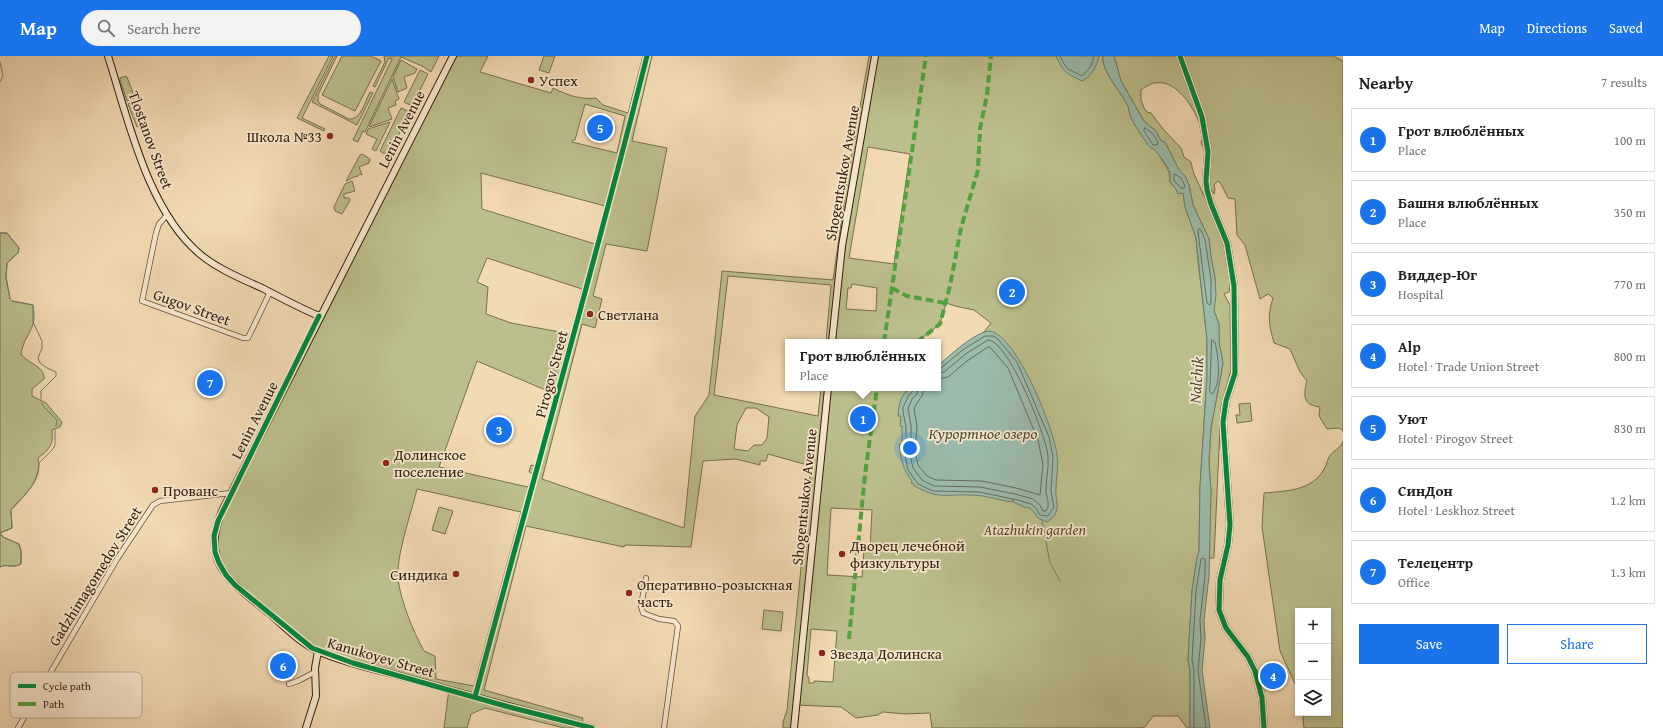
<!DOCTYPE html>
<html lang="en">
<head>
<meta charset="utf-8">
<style>
	:root { --surface:#fff; --page:#f2f2f2; --text:#202124; --muted:#757577; --line:#e0e0e0; --accent:#1a73e8 }
	body { margin:0; font-family:"Gentium Book Plus",serif; background:var(--page); color:var(--text) }
	.controls { position:absolute; right:12px; bottom:12px; display:grid; overflow:hidden; border-radius:0px; box-shadow:0 2px 6px #0003 }
	.controls button { width:36px; height:36px; display:grid; place-items:center; padding:0; border:0; border-bottom:1px solid var(--line); background:var(--surface); color:var(--text); font:20px sans-serif }
	.you { position:absolute; left:910px; top:392px; width:14px; height:14px; margin:-10px; border:3px solid #fff; border-radius:50%; background:#1a73e8; box-shadow:0 0 0 6px #1a73e833 }
	.badge { display:grid; place-items:center; width:26px; height:26px; border-radius:50%; background:var(--accent); color:#fff; font-size:13px; font-weight:700 }
	.pin { position:absolute; translate:-50% -50%; border:2px solid #fff; box-shadow:0 1px 4px #0006 }
	.popup { position:absolute; left:785px; top:283px; width:156px; height:52px; box-sizing:border-box; display:grid; place-content:center; border-radius:0px; background:var(--surface); filter:drop-shadow(0 1px 3px #0005); font-size:13px; white-space:nowrap; color:var(--muted) }
	.popup b { font-size:15px; color:var(--text) }
	.popup::after { content:''; position:absolute; left:50%; top:100%; margin-left:-8px; border:8px solid transparent; border-top-color:var(--surface) }
	.list { margin:0; padding:0; list-style:none }
	h2 { display:flex; justify-content:space-between; align-items:center; height:52px; margin:0; padding:0 16px; font-size:17px }
	h2 small { font-size:13px; font-weight:400; color:var(--muted) }
	.list li { display:grid; grid-template-columns:26px 1fr auto; gap:12px; align-items:center; box-sizing:border-box; height:64px; margin:0 8px 8px; padding:0 8px; border:1px solid var(--line); border-radius:0px }
	.list b { display:block; font-size:15px; white-space:nowrap }
	.list p { margin:0; font-size:13px; white-space:nowrap; color:var(--muted) }
	.list em { font-size:13px; font-style:normal; color:var(--muted) }
	.actions { display:flex; gap:8px; padding:12px 16px }
	.actions a { flex:1; padding:9px 0; border:1px solid var(--accent); border-radius:0px; text-align:center; font-size:14px; color:var(--accent) }
	.actions .main { background:var(--accent); color:#fff }
	.icon { flex:none; width:22px; height:22px; fill:none; stroke:currentColor; stroke-width:2; stroke-linecap:round; stroke-linejoin:round }
	.map { position:relative; flex:none; width:1343px; height:672px; overflow:hidden }
	header { display:flex; align-items:center; gap:24px; box-sizing:border-box; height:56px; padding:0 20px; background:var(--accent); color:#fff }
	header strong { font-size:19px }
	nav { display:flex; gap:22px; margin-inline-start:auto; font-size:14px }
	.search { width:280px; height:36px; background:var(--page); display:flex; align-items:center; gap:10px; box-sizing:border-box; padding:0 14px; border-radius:22px; color:var(--muted); font-size:15px }
	main { display:flex }
	aside { flex:1; background:var(--surface) }
	.map>svg:first-child { display:block }
</style>
</head>
<body>
<header>
<strong>Map</strong>
<div class="search"><svg class="icon" aria-label="search" viewBox="0 0 24 24"><circle cx="10" cy="10" r="6"/><path d="M15 15l6 6"/></svg>Search here</div>
<nav><a>Map</a><a>Directions</a><a>Saved</a></nav>
</header>
<main>
<div class="map">
<svg width="1343" height="672" viewBox="0 0 1343 672">
	<rect width="100%" height="100%" fill="#f2dab3"/>
	<filter id="stains"><feTurbulence type="fractalNoise" baseFrequency=".005" numOctaves="4"/><feColorMatrix values="0 0 0 0 .2 0 0 0 0 .09 0 0 0 0 .02 0 0 0 .5 -.17"/></filter>
	<radialGradient id="worn" r=".72"><stop offset=".6" stop-color="#630" stop-opacity="0"/><stop offset="1" stop-color="#630" stop-opacity=".3"/></radialGradient>
	<path fill="#bcbf8c" stroke="#776f4d" fill-rule="evenodd" d="M329,0H333L302,62L325,73L324,75L297,62Z
		M335,0H337L318,39V45L320,48L349,63C361,64 365,45 370,36L373,37L357,69L312,46Z
		M342,0H371L381,5L355,55L322,39Z
		M384,0H439L431,16L422,10L401,1L365,76L363,75L358,86L353,84L392,3L389,2L375,31L373,30L385,6Z
		M453,0H488L480,16L551,37L553,32C567,39 580,44 596,42L603,49L628,57L643,0H652L632,85L667,92L647,195L606,188L593,240L602,243L595,272L582,268L542,423L684,472L695,360L709,339L722,215L833,224L848,118L869,0H1103C1101,15 1122,37 1128,50C1129,53 1129,56 1130,59C1134,69 1142,80 1148,89L1151,92L1154,93C1158,96 1159,100 1162,104C1167,112 1170,116 1170,126L1176,133L1183,136L1185,151L1196,182L1197,195L1207,283V321L1200,430L1199,496L1197,501L1192,535L1188,604L1190,615V672H1187L1178,660H1153L1145,671L1136,672H932L930,657L905,658L883,656L878,659L856,662L841,651L796,649L794,672H783V666L787,654L811,410L768,398L766,405H760V409L736,403L703,405L691,491L625,489L624,491L526,470L484,634L583,662L581,669L592,672H564L485,652L471,658L467,672H444L449,633L318,595L253,544L219,507L215,474ZM585,48L625,60L617,97L572,86L573,84H575ZM868,91L910,98L894,208L849,202ZM481,117L605,150L595,188L482,153ZM487,202L582,233L571,278L511,267L486,258L488,231L477,226ZM728,220L831,229L826,286H917L940,268L946,247L955,250L974,254L991,267L984,276L958,293L938,310V332H911L906,336L905,332H821L818,360L714,339ZM852,228L877,232L876,255L846,253L848,232H851ZM477,305L555,338L536,410L531,409L529,416L533,418L528,431L439,411ZM746,352H756L769,361L767,382L762,389H754L748,395L734,393L737,369ZM417,433L521,456L474,630L436,623L435,600L424,595C413,575 401,546 398,523C396,500 411,458 417,433ZM831,452L872,454L870,493H864L862,521L827,519ZM811,573L837,575L833,626L814,625V627H809V622L807,619Z
		M544,0H555L549,17L539,14Z
		M1114,0H1333L1343,5V376V374L1338,372L1327,373L1319,360L1320,351C1303,349 1303,340 1307,325L1300,316L1290,293L1274,287C1269,269 1267,260 1273,242L1268,238L1260,243L1245,189L1237,179L1235,143L1228,142L1221,128L1218,125L1214,129L1215,133L1214,138C1206,131 1210,107 1210,97C1204,93 1202,92 1201,85L1204,82C1199,57 1172,8 1141,34V44L1144,52L1147,56L1151,57L1163,73L1181,92L1184,101L1191,106C1192,111 1193,116 1195,120C1208,150 1238,203 1229,236L1224,238L1230,249L1231,314L1221,351L1214,502H1209L1211,435L1209,406L1211,372L1223,307L1219,286V268L1214,255L1215,222L1211,201L1209,183L1193,149L1189,129L1185,120L1179,114L1165,86L1161,85L1156,75L1144,65L1121,25Z
		M401,4L417,13L415,17L404,21L407,32L398,36L393,21Z
		M420,14L428,18L412,50L404,46Z
		M126,20L127,21L135,42L127,45L120,24V22Z
		M392,23L399,43L395,45L396,49L388,52L392,63L369,71Z
		M136,45L143,67L142,69L137,71L128,48Z
		M401,52L410,56L388,100L380,95Z
		M390,66L376,95L372,93L377,83L366,78L368,73Z
		M362,98L370,103L369,107L359,111L362,119L360,118L357,120V121L356,120L346,125L360,99Z
		M352,125L355,135L344,138V142H349L350,144L342,158L335,155L334,151L345,128Z
		M0,177H7L19,192L18,197L7,207L6,221L10,243L12,245L33,249C34,256 35,264 32,271C27,282 23,286 21,298C28,308 45,310 44,323L32,333V340L46,347L62,366L60,371L52,374C54,388 49,394 38,402C42,425 25,438 11,454L12,472L0,477L3,481L19,488L21,495V508C12,513 7,507 0,511Z
		M1250,347L1252,365L1237,367L1236,359H1240L1239,348Z
		M1343,385V672H1304L1303,663L1304,657H1328V555H1298V634L1280,595L1262,471L1264,437C1286,435 1310,435 1323,415C1326,411 1327,405 1329,401C1334,393 1340,394 1343,385Z
		M439,451L453,455L445,478L432,474Z
		M764,554L783,556L781,575L762,573Z"/>
	<path fill="#9bbbab" stroke="#717d6c" d="M1056,0H1099C1097,10 1091,21 1082,25C1066,17 1064,17 1056,0Z
		M1103,0H1114L1121,25L1144,65L1156,75L1161,85L1165,86L1179,114L1185,120L1189,129L1193,149L1209,183L1211,201L1215,222L1216,239L1214,255L1219,268V286L1223,307L1211,372L1209,406L1211,435L1209,520L1204,564L1205,583L1202,614L1210,672H1190V615L1188,604L1192,535L1197,501L1199,495L1200,430L1207,321V283L1196,182L1185,151L1183,137L1178,138L1176,133L1170,126C1170,123 1170,119 1170,116C1169,112 1157,96 1154,93L1151,92L1148,89C1142,80 1134,69 1130,59C1129,56 1129,53 1128,50C1122,37 1101,15 1103,0Z
		M990,275C1017,280 1054,373 1057,399C1059,410 1056,422 1056,433C1055,447 1063,455 1047,466L1038,462L1033,455L1028,451L1026,452L1013,446V443L1012,446C998,444 985,439 970,439C945,438 938,444 913,429L914,428L911,427L912,425C903,414 901,404 899,388H902V370H900L901,360H898C900,328 912,332 938,332V310C950,299 975,276 990,275Z"/>
	<g fill="none" stroke-linecap="round" stroke-linejoin="round">
		<path stroke="#666d5c" stroke-width="1" d="M1060,0C1068,17 1068,12 1082,20L1091,10L1094,0
			M1145,72L1153,78L1158,86L1157,89H1153L1144,75Z
			M1175,118L1181,122L1185,130L1184,132H1181L1174,125V119Z
			M1199,173L1201,174L1205,184L1211,223V247L1210,249L1207,247L1198,176Z
			M1212,284L1215,286C1218,299 1222,328 1212,338L1210,336Z
			M913,332V335L909,339L903,351V356L906,371V388L904,394L908,414L918,428L933,435L979,436L1018,444L1031,448L1036,452L1040,459L1048,460L1054,451L1051,435L1053,401L1049,381L1017,306L997,282L993,280H985L964,293L942,311L938,312
			M918,332L917,338L912,343L908,352L911,370V388L909,394L913,412L922,424L934,430L980,431L1015,438L1033,443L1040,449L1043,455H1046C1051,448 1046,442 1046,434C1046,423 1049,412 1048,401C1047,381 1008,284 988,284L967,297L944,316L938,317
			M924,332L922,340L917,347L914,353L917,370L915,395L918,409L927,420L936,424L982,425L1016,432L1040,439L1043,409L1038,384L1008,312L990,291H988L967,305L948,321L938,323
			M1194,672V615L1192,604L1196,535L1201,503L1203,502L1205,503V520L1200,564L1201,583L1198,614L1206,672"/>
		<path stroke="#717d6c" stroke-width="1" d="M0,6L3,20L0,26
			M0,177H7L19,192L18,197L7,207L6,221L10,243L12,245L33,249V266L42,285V292L38,302L40,307L47,312L56,316V320L41,335V343
			M42,347L43,350L57,364L56,370
			M1042,464L1050,507L1060,525
			M0,511C7,507 12,513 21,508V495L19,488L3,481L0,477L12,472L11,454C23,440 40,427 39,407L53,393L55,389V374"/>
		<g stroke="#624e37" stroke-width="6">
			<path id="street" d="M167,159L159,168L156,177L142,245L243,282H248L270,236
				M646,522L641,550L643,557L659,563L674,565L678,570L664,672
				M289,628L298,625L315,616
				M475,641C532,427 593,215 647,0
				M18,672L117,503L153,449L160,445L231,437"/>
		</g>
		<g stroke="#321f0e" stroke-width="8">
			<path id="secondary" d="M108,0C128,63 148,156 201,199C218,213 242,223 262,232C281,242 300,252 319,260
				M453,0L222,455C199,509 233,527 270,558C285,571 300,587 318,595C347,608 380,614 411,623C471,640 531,657 592,672
				M1180,0L1202,61L1208,96L1206,125L1207,134L1211,148L1227,187L1234,230L1235,317L1226,345L1223,366L1230,469L1228,489L1220,524L1219,554L1226,572L1248,601L1255,615L1262,642L1264,672
				M832,286L842,190L875,0
				M306,672L316,640L315,612L318,595
				M794,672L828,332"/>
		</g>
		<use href="#street" stroke="#f7e7ce" stroke-width="4.5"/>
		<use href="#secondary" stroke="#f7e7ce" stroke-width="6"/>
		<path stroke="#52a23e" stroke-width="4" stroke-dasharray="8 4" stroke-linecap="butt" d="M892,232L907,240L945,247
			M884,286L926,0
			M917,286L940,268L950,230L961,172L978,114L980,73L987,39L991,0
			M849,583L865,418L877,332"/>
		<g stroke="#f7e7ce" stroke-width="8">
			<path id="cycleway" d="M1180,0L1202,61L1208,96L1206,125L1207,134L1211,148L1227,187L1234,230L1235,317L1226,345L1223,366L1230,469L1228,489L1220,524L1219,554L1226,572L1248,601L1255,615L1262,642L1264,672
				M319,260L218,465L214,480L215,496L219,507L226,519L235,529L312,592L353,607L509,651L592,672
				M475,641C532,427 593,215 647,0"/>
		</g>
		<use href="#cycleway" stroke="#00873e" stroke-width="5"/>
	</g>
	<g fill="#8f2418" stroke="#f7e7ce" stroke-width="1.5">
		<circle cx="531" cy="24" r="4"/>
		<circle cx="330" cy="80" r="4"/>
		<circle cx="590" cy="258" r="4"/>
		<circle cx="386" cy="407" r="4"/>
		<circle cx="155" cy="434" r="4"/>
		<circle cx="842" cy="498" r="4"/>
		<circle cx="456" cy="518" r="4"/>
		<circle cx="629" cy="537" r="4"/>
		<circle cx="822" cy="597" r="4"/>
	</g>
	<g text-anchor="middle" dominant-baseline="central" stroke-width="3.5" stroke-linejoin="round" paint-order="stroke">
		<g font-size="15" fill="#321f0e" stroke="#f7e7ce" text-anchor="start">
			<text x="539" y="24">Успех</text>
			<text x="322" y="80" text-anchor="end">Школа №33</text>
			<text x="598" y="258">Светлана</text>
			<text x="394" y="398">Долинское<tspan x="394" dy="17">поселение</tspan></text>
			<text x="163" y="434">Прованс</text>
			<text x="850" y="489">Дворец лечебной<tspan x="850" dy="17">физкультуры</tspan></text>
			<text x="448" y="518" text-anchor="end">Синдика</text>
			<text x="637" y="528">Оперативно-розыскная<tspan x="637" dy="17">часть</tspan></text>
			<text x="830" y="597">Звезда Долинска</text>
		</g>
		<g font-size="15" fill="#321f0e" stroke="#f7e7ce">
			<text transform="translate(401 73) rotate(-63)">Lenin Avenue</text>
			<text transform="translate(151 84) rotate(70)">Tlostanov Street</text>
			<text transform="translate(842 117) rotate(-80)">Shogentsukov Avenue</text>
			<text transform="translate(192 251) rotate(20)">Gugov Street</text>
			<text transform="translate(551 318) rotate(-75)">Pirogov Street</text>
			<text transform="translate(254 364) rotate(-63)">Lenin Avenue</text>
			<text transform="translate(804 441) rotate(-84)">Shogentsukov Avenue</text>
			<text transform="translate(95 520) rotate(-58)">Gadzhimagomedov Street</text>
			<text transform="translate(381 601) rotate(16)">Kanukoyev Street</text>
		</g>
		<g font-size="15" font-style="italic" fill="#5b4f34" stroke="#f7e7ce">
			<text x="1035" y="473">Atazhukin garden</text>
		</g>
		<g font-size="16" font-style="italic" fill="#524e3d" stroke="#f7e7ce">
			<text transform="translate(1196 324) rotate(-86)">Nalchik</text>
			<text x="983" y="377">Курортное озеро</text>
		</g>
	</g>
	<rect x="10" y="616" width="132" height="46" rx="6" fill="#f7e7ce" stroke="#bcab94" stroke-width="1"/>
	<rect x="18" y="628" width="18" height="4" fill="#00873e"/>
	<rect x="18" y="646" width="18" height="4" fill="#52a23e"/>
	<g font-size="11" fill="#321f0e">
		<text x="43" y="634">Cycle path</text>
		<text x="43" y="652">Path</text>
	</g>
	<rect width="100%" height="100%" filter="url(#stains)"/>
	<rect width="100%" height="100%" fill="url(#worn)"/>
</svg>
<div class="controls">
<button>+</button>
<button>−</button>
<button><svg class="icon" aria-label="layers" viewBox="0 0 24 24"><path d="M12 4l9 5-9 5-9-5zM3 14l9 5 9-5"/></svg></button>
</div>
<div class="you"></div>
<div class="pin badge" style="left:863px;top:363px">1</div>
<div class="popup"><b>Грот влюблённых</b>Place</div>
<div class="pin badge" style="left:1012px;top:236px">2</div>
<div class="pin badge" style="left:499px;top:374px">3</div>
<div class="pin badge" style="left:1273px;top:620px">4</div>
<div class="pin badge" style="left:600px;top:72px">5</div>
<div class="pin badge" style="left:283px;top:610px">6</div>
<div class="pin badge" style="left:210px;top:327px">7</div>
</div>
<aside>
<h2>Nearby<small>7 results</small></h2>
<ul class="list">
<li><span class="badge">1</span><div><b>Грот влюблённых</b><p>Place</p></div><em>100 m</em></li>
<li><span class="badge">2</span><div><b>Башня влюблённых</b><p>Place</p></div><em>350 m</em></li>
<li><span class="badge">3</span><div><b>Виддер-Юг</b><p>Hospital</p></div><em>770 m</em></li>
<li><span class="badge">4</span><div><b>Alp</b><p>Hotel · Trade Union Street</p></div><em>800 m</em></li>
<li><span class="badge">5</span><div><b>Уют</b><p>Hotel · Pirogov Street</p></div><em>830 m</em></li>
<li><span class="badge">6</span><div><b>СинДон</b><p>Hotel · Leskhoz Street</p></div><em>1.2 km</em></li>
<li><span class="badge">7</span><div><b>Телецентр</b><p>Office</p></div><em>1.3 km</em></li>
</ul>
<div class="actions"><a class="main">Save</a><a>Share</a></div>
</aside>
</main>
</body>
</html>
